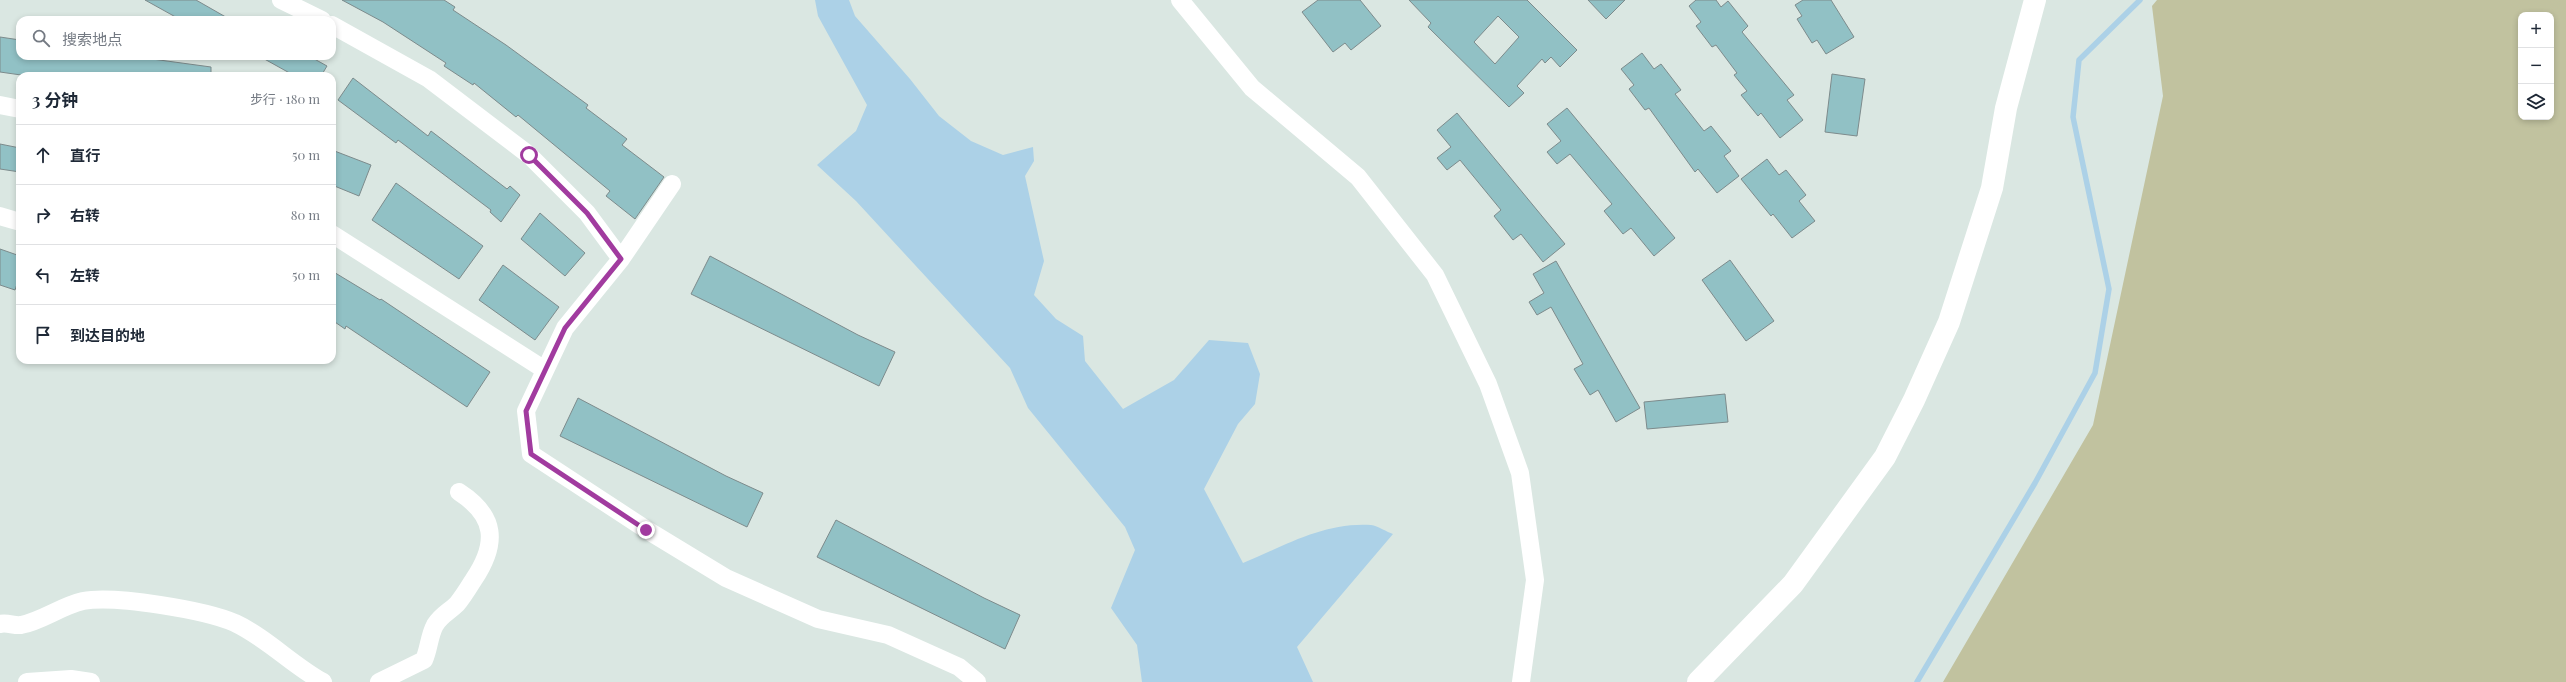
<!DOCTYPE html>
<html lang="zh">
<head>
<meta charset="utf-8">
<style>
	:root { --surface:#fff; --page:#f2f2f3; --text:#1f2937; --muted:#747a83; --line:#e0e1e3 }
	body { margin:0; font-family:"Playfair Display","Noto Sans SC",serif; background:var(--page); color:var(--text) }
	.controls { position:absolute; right:12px; top:12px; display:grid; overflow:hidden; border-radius:8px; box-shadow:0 2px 6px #0003 }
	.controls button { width:36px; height:36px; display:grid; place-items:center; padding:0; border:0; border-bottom:1px solid var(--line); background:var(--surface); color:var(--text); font:20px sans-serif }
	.stop { position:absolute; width:12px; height:12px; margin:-9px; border:3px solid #a13b9f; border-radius:50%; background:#fff }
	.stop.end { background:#a13b9f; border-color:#fff; box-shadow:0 1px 4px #0008 }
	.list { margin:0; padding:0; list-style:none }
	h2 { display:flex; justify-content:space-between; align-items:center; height:52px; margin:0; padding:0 16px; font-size:17px }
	h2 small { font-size:13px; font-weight:400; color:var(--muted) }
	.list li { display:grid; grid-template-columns:26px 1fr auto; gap:12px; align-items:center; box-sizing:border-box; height:60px; padding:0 16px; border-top:1px solid var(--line) }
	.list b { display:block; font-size:15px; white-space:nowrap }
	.list em { font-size:13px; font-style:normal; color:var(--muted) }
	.icon { flex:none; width:22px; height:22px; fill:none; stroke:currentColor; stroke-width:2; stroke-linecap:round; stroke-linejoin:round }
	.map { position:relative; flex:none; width:2566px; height:682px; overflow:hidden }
	.search { position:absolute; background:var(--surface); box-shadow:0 2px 6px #0003; left:16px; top:16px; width:320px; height:44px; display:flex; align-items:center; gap:10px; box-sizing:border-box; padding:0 14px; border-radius:12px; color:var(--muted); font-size:15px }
	.panel { position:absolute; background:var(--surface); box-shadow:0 2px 6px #0003; left:16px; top:72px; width:320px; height:292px; border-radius:12px }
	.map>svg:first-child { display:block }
</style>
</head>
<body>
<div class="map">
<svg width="2566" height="682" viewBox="0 0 2566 682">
	<rect width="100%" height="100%" fill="#dae7e2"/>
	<path fill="#c1c29f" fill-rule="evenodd" d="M2157,0H2566V682H1943L2093,425L2163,96L2152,6ZM2521,15H2551V117H2521Z"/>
	<path fill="#acd1e7" d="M815,0H849L855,16L910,79L939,116L971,141L1003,155L1033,147L1034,161L1025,176L1044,261L1034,295L1056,319L1083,336L1085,361L1123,409L1174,380L1209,340L1248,343L1260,374L1255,404L1238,424L1204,489L1243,563C1284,546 1324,522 1371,525C1378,526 1387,532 1393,534L1297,647L1313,682H1142L1137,645L1111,608L1135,550L1125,527L1028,408L1010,368L856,201L817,165L856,131L867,105L818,16Z"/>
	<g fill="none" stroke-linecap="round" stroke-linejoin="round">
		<path stroke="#acd1e7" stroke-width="5.5" d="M1917,682L2035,483L2095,373L2109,289L2073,117L2079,60L2140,0"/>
	</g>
	<path fill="#91c1c5" stroke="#7d8b8c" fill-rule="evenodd" d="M145,0H196L231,20H181Z
		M342,0H444L455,7L453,10L506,45L588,105L586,108L627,139L622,145L664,177L635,219L606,196L610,191L518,115L516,117L474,83L473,85L444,66L446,63L383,22Z
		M1318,0H1360L1381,26L1351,50L1345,43L1333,52L1302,12Z
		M1409,0H1527L1577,50L1560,67L1551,57L1545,63L1542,59L1517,86L1524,93L1509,107L1428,27L1431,23ZM1498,16L1519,37L1495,64L1474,42Z
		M1588,0H1625L1606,19Z
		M1696,0H1716L1721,7L1728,1L1748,26L1742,32L1794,95L1787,100L1803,120L1780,138L1761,113L1758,116L1741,95L1747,91L1734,75L1737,73L1716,45L1712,47L1696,26L1701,22L1689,6Z
		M1803,0H1831L1854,37L1826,54L1817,40L1812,43L1797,19L1802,16L1795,5Z
		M0,37L20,40V56H130L211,67V76H28L0,72Z
		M1642,53L1654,69L1661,64L1681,90L1675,94L1704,131L1711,126L1731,151L1724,156L1739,176L1717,193L1698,169L1695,172L1649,108L1645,110L1629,89L1634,85L1621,69Z
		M259,56H309L327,66L321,76H295Z
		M1832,74L1865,79L1857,136L1825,132Z
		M353,78L428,136L431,131L507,189L510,186L520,195L501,222L490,212L491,210L398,140L396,143L338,100Z
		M1567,108L1675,238L1654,256L1631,228L1623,234L1604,211L1612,204L1570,154L1557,164L1547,152L1561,141L1547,124Z
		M1457,113L1565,244L1543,262L1521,234L1513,240L1494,216L1501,210L1460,160L1447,170L1437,158L1451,147L1437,130Z
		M0,144L20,148V172L0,169Z
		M332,150L371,165L359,196L332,185Z
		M1767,159L1779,175L1786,170L1806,195L1799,201L1815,221L1792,238L1773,214L1771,216L1741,179Z
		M396,183L483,246L459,279L372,220Z
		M540,213L585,253L565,276L521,239Z
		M0,249L20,256V275L15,290L0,285Z
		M710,256L858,335L895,352L879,386L691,294Z
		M1730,260L1774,321L1746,341L1702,280Z
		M1556,261L1640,408L1616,422L1598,390L1590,395L1574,369L1583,364L1551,307L1537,315L1529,302L1544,293L1533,274Z
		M503,265L559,307L535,340L479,300Z
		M332,271L380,300L381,299L490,372L467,407L346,326L345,329L332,320Z
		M1725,394L1728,422L1647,429L1644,402Z
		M578,398L726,476L763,493L747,527L560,436Z
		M836,520L984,598L1020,615L1005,649L817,557Z"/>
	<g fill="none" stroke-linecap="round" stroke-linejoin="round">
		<path stroke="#fff" stroke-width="18" d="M281,0L322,20
			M1180,0L1252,88L1358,177L1435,275L1488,384L1520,473L1535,580L1521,682
			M332,25L429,79L529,155L587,213L621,259
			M0,105L20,109
			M672,184L621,259L565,328L526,411L531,454L647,530L726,578L818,619L888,635L959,667L977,682
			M0,216L20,222
			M332,234L545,370
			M0,624C7,622 14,626 21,625C42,621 61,606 83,601C115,595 205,610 235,623C267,638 292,665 323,682
			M27,682L71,679L91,682
			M379,682L424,660C429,649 429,636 435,625C441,615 449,612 457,604C463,597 469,587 474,579C498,543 496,516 459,492"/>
		<path stroke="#fff" stroke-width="22" d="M1698,682L1793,584L1885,457L1914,400L1949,322L1992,188L2006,108L2035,0"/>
	</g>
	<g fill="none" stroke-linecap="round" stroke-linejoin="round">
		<path stroke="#a13b9f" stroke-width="5" d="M529,155L587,213L621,259L565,328L526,411L531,454L646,530"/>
	</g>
</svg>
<div class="controls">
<button>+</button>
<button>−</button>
<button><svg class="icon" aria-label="layers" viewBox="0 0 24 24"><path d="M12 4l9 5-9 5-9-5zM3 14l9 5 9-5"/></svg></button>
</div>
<div class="stop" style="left:529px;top:155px"></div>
<div class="stop end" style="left:646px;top:530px"></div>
<div class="search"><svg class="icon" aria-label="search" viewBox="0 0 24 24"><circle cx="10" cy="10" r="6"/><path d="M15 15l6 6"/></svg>搜索地点</div>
<section class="panel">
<h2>3 分钟<small>步行 · 180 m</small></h2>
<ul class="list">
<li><svg class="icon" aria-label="ahead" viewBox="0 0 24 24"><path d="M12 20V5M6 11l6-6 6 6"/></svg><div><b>直行</b></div><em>50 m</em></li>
<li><svg class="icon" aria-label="right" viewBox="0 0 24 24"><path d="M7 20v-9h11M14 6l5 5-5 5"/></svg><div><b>右转</b></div><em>80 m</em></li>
<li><svg class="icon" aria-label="left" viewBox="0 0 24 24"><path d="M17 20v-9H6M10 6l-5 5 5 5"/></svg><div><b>左转</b></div><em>50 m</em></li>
<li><svg class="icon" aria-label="arrive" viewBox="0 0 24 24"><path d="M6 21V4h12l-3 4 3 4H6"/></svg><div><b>到达目的地</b></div></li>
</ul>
</section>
</div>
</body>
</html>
